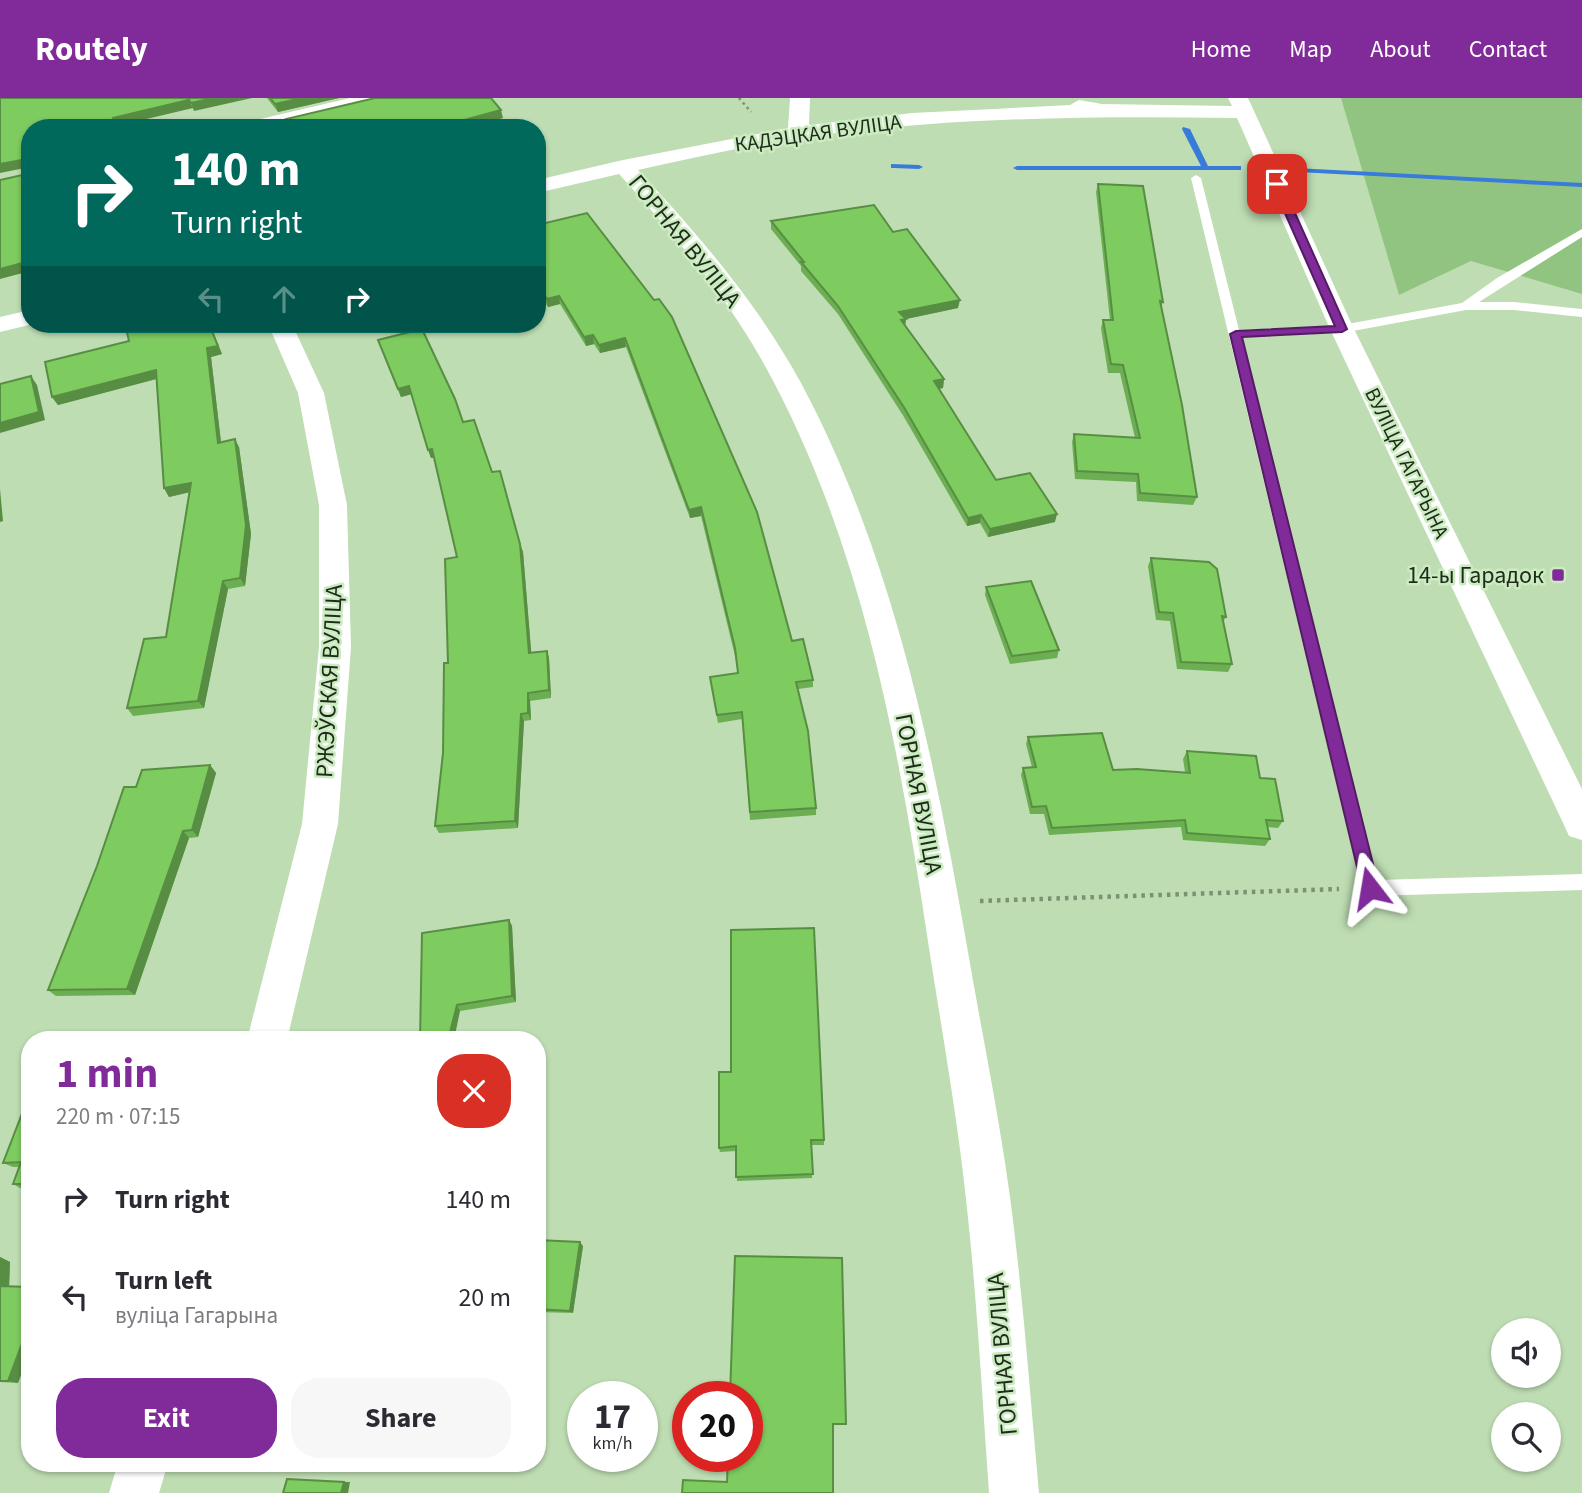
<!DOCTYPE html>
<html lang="en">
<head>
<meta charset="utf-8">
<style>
	body { margin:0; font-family:"Source Sans 3",sans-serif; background:#f7f7f7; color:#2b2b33; height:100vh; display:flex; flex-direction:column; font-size:26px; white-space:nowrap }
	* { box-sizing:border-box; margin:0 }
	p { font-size:23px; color:#7c7c81 }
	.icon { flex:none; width:38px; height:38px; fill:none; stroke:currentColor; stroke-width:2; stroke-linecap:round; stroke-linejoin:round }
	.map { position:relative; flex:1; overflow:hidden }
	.details { position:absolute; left:21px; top:933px; width:525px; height:441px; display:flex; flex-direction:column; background:#fff; border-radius:28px; box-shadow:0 2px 5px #0004 }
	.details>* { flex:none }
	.banner { position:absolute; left:21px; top:21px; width:525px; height:214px; border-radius:28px; box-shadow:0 2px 5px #0004; background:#00695c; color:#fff; overflow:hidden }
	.tools { position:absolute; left:1491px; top:1220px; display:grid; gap:14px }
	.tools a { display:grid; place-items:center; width:70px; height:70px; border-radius:50%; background:#fff; box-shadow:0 2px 5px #0004; font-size:35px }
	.speed { position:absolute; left:567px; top:1283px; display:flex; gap:14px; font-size:35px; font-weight:700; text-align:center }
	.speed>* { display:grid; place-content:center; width:91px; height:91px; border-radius:50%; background:#fff; box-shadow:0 2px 5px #0004; line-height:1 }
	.speed small { font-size:18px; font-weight:400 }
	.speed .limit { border:10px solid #d22; background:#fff; color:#111 }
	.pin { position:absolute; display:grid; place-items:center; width:60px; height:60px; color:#fff; margin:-30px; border-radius:14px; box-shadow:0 4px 10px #0006 }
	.me { position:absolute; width:77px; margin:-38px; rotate:346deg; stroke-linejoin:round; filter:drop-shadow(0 0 5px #0008) }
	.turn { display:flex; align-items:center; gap:24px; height:147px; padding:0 35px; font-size:32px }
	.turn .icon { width:91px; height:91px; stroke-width:2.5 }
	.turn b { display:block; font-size:49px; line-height:60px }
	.lanes { display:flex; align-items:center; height:66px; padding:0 35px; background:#0003; justify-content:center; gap:35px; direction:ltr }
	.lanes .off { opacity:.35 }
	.round { display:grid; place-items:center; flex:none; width:74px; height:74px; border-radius:28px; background:#f7f7f7 }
	.head { display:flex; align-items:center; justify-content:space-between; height:119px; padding:0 35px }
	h1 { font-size:42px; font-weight:700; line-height:52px; color:#802b99 }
	.button { display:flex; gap:14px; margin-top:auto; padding:14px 35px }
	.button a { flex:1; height:80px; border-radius:28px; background:#802b99; color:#fff; font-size:28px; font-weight:700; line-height:80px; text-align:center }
	.button a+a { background:#f7f7f7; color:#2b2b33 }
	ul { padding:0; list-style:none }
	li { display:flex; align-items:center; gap:21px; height:98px; padding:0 35px }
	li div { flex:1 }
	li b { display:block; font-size:26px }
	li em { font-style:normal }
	header { display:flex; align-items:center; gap:42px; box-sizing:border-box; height:98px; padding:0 35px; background:#802b99; color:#fff }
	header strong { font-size:33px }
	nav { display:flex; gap:38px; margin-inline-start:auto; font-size:24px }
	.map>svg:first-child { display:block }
</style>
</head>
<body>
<header>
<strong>Routely</strong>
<nav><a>Home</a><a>Map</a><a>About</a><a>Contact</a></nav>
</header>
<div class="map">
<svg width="1582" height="1395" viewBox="0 0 1582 1395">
	<rect width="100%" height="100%" fill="#beddb3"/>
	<path fill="#92c481" d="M1341,0H1582V196L1471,163L1399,197Z"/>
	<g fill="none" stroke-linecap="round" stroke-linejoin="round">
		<path fill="#387bdb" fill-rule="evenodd" d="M1183,29L1190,31L1208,68H1241V72H1017L1013,70L1017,68H1201L1182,31Z
			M891,66L919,67L923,69L919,71L894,70H891Z
			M1295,70L1582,85V89L1298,74L1294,72Z"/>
		<path stroke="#7a9172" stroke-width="2.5" stroke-dasharray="2.5 3.5" stroke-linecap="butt" d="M739,0L751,14"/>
		<path stroke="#7a9172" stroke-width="4.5" stroke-dasharray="3.5 5" stroke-linecap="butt" d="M980,803L1339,791"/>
		<path fill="#fff" fill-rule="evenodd" d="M1196,77L1201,80L1239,232L1342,227L1462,205L1497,180L1582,131V139L1479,204H1514L1582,211V219L1514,212H1466L1342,235L1241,239L1377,782L1582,776V792L1370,798L1363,796L1191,80Z"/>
		<path fill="#fff" fill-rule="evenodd" d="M350,0H386L383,4L273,30H236L239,26Z
			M790,0H810L809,27L912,15L1070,7L1079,2L1102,6L1232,8L1228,0H1248L1354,231L1582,691V742L1569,738L1564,727L1330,231L1237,20C1103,18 970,19 837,35C770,43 704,57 638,72C699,137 758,206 801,285C895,461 934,660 968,854C982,936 999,1017 1010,1099C1023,1197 1030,1296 1039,1395H989C982,1297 977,1199 966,1101C957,1017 942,934 929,850C899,649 862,439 760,259C722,192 670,133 619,76L537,95V82L623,62L788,30Z
			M30,212V226H33L0,234V219Z
			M268,226H292L324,295L347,407L351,549L338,726L287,942H247L302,726L319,549V407L298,295Z
			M118,1365H168L159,1395H109Z"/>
	</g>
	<path fill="#6caf53" d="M267,0H339L278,14Z
		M1098,86L1163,204L1161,210L1197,399L1193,407L1137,403L1136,384L1075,381L1072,344L1074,336L1135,340L1120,275H1108L1101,230L1103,222H1110L1096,94Z
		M587,115L792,543L813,582V589L798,591L816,710V717L750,722L742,621L718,625L711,587L710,579L738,575L735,558L701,418L690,420L626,249L600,255L594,246L586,248L560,206L548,209L537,191V127Z
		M771,123L893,134L958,210L906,221L905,227L944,281L943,290L939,291L996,382L1055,424L988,439L980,425L967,428L904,319L838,216L801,173V168L771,131Z
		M144,226H210L222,256L211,259L221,344L239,349L251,436L245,488L228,491L204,610L133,618L127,610L166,539L189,394L169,399L164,390L156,281L58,307L52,299L129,243Z
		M378,242L463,324L492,374L523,454L531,554L547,553L549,560L551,600L530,603L531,622L524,623L518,730L439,735L435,728L443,655L448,565L457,459L434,360H431L412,296L401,299Z
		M1151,460L1226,519L1223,524L1232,566L1228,574L1177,571L1170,523L1156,522L1148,468Z
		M986,489L1059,552L1057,560L1010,566L985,497Z
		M1028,639L1113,672L1185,674L1183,661L1187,653L1260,680L1283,723L1278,730L1268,729L1270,741L1265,748L1183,742L1181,729L1049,737L1044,716H1030L1021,677L1023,670L1032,669L1026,646Z
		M210,667L216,675L198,739L189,740L135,897L56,898L48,892L136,689Z
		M509,822L512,828L516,904L460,913L420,942Z
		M719,974L824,1042V1047H811L812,1080L737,1083L736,1053L720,1054L719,1050Z
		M30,1000V1090L22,1091L13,1086L19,1069H13L3,1065Z
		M537,1142L583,1148L573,1215L537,1214Z
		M0,1159L10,1164L9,1188L18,1285L0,1284Z"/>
	<path fill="#588e43" d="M214,0H252L194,13L191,5Z
		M302,0H339L278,14L275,6Z
		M189,2L193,10L117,28L113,20Z
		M501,12L503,20L467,30H435Z
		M27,61L30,69L0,75V66Z
		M30,163V173L0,181V171Z
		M559,198L560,206L548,209L547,201Z
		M960,202L958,210L906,221L905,229L899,214Z
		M209,226L222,256L211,259L222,353L218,345L207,250Z
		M593,237L594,246L586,248L584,239Z
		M625,240L626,249L600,255L599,247Z
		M156,272L160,280L58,307L52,299Z
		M31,278L37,287L45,322L0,335V325Z
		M944,281L943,290L933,292L934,283Z
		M409,288L412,296L401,299L398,291Z
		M235,341L239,349L251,436L245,488L240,480Z
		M432,351L435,360H431L428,352Z
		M191,385L195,393L169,399L164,390Z
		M0,391L3,423L0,424Z
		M701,409V418L690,420L689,412Z
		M1057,416L1055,424L988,439L990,431Z
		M981,417L980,425L967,428L968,420Z
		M520,446L523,454L532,563L529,555Z
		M223,483L228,491L204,610L198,603Z
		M547,553L549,560L551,600L549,592Z
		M528,595L530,603L531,622L528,615Z
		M521,616L524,623L518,730L515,723Z
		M210,667L216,675L198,739L192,732Z
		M183,733L189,740L135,897L127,891Z
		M509,822L512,828L516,904L512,898Z
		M457,907L460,913L454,942H448Z
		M580,1144L583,1148L573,1215L570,1213Z
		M0,1159L10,1164L9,1191L0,1188Z
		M30,1224V1254L18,1285L8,1283Z
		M344,1384H350L348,1395H341Z"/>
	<path fill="#7ecb60" stroke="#588e43" stroke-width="2" d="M0,0H214L191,5L189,2L113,20L117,30H30V163L0,171V82L27,76V61L0,66Z
		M270,0H302L275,6Z
		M375,0H491L501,12L435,30H293L286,21Z
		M1098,86L1143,88L1163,204L1160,203L1182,307L1197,399L1140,395L1138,376L1077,373L1074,336L1140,340L1123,267L1111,266L1103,222H1113Z
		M874,107L893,134L907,131L960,202L899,214L906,221L901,222L944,281L934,283L996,382L1030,375L1057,416L990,431L981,417L968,420L905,311L838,208L801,164H804L771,123Z
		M587,115L654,202L659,201L672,219L757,414L792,543L803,541L813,582L796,584L808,633L816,710L750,714L742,614L717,617L710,579L738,575L735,550L701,409L689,412L625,240L599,247L593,237L584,239L559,198L547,201L537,186V127Z
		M144,226H209L218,248L207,250L218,345L235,341L246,427L240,480L223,483L198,603L127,610L144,541L166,539L191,385L164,390L156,272L52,299L45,264L129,243L126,230Z
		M422,231L455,301L463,324L474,322L492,374L500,373L520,446L529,555L547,553L549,592L528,595V615L521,616L515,723L435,728L443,655L444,565H448L445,461L457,459L432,351L428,352L409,288L398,291L378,242Z
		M31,278L39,314L0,325V286Z
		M1151,460L1209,464L1217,471L1226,519L1222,518L1232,566L1181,564L1173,515L1159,514Z
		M1031,483L1059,552L1012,558L986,489Z
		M1102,635L1113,672L1137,671L1190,675L1187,653L1256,658L1260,680L1275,681L1283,723L1266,722L1270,741L1187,735L1185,722L1052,730L1046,708L1032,709L1023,670L1036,669L1028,639Z
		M210,667L192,732L183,733L127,891L48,892L97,768L124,689H136L142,672Z
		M509,822L512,898L457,907L448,942H420L422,835Z
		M814,830L824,1042H811L813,1076L736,1079V1048L719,1050V974H731V832Z
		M28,1000H30V1086H13L21,1064L3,1065Z
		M537,1142L580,1144L570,1213L537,1211Z
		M735,1158L842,1160L846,1326H833V1395H682L683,1382L727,1384L728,1358H747V1298H730Z
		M0,1188L30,1189V1224L8,1283H0Z
		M287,1381L344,1384L341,1395H283Z"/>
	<path fill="#802b99" stroke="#531c63" stroke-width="2" d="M1273,84L1282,86L1347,231L1342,234L1242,239L1379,790L1376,795L1370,798L1364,795L1362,790L1230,236L1236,233L1335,228L1272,86Z"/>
	<rect fill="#802b99" stroke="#cbebc0" stroke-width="2.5" x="1551" y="470" width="14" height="14" rx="3.5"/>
	<g text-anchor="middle" stroke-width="5" stroke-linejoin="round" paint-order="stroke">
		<g font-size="21" fill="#1e2a1a" stroke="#cbebc0">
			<text transform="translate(818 35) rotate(-8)" y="7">КАДЭЦКАЯ ВУЛІЦА</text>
			<text transform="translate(1407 365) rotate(64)" y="7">ВУЛІЦА ГАГАРЫНА</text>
		</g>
		<g font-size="24" fill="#1e2a1a" stroke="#cbebc0">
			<text transform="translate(685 143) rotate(51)" y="8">ГОРНАЯ ВУЛІЦА</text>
			<text transform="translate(329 583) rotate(-87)" y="8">РЖЭЎСКАЯ ВУЛІЦА</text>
			<text transform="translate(919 696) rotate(79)" y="8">ГОРНАЯ ВУЛІЦА</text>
			<text transform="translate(1002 1256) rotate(-95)" y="8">ГОРНАЯ ВУЛІЦА</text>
		</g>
		<g font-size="24" fill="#1e2a1a" stroke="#cbebc0" text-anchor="end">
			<text x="1544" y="485">14-ы Гарадок</text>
		</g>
	</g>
</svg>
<div class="tools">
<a><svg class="icon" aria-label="sound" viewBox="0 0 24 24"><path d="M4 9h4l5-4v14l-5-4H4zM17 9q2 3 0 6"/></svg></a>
<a><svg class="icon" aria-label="search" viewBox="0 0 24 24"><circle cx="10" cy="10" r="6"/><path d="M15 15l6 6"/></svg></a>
</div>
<div class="speed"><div>17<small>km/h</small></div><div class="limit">20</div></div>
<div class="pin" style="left:1277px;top:86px;background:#d93025"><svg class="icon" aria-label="arrive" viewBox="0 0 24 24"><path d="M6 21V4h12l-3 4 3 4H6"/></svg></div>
<svg class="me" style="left:1370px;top:790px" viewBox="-20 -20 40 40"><path d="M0-17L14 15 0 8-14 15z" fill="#802b99" stroke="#fff" stroke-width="4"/></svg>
<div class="banner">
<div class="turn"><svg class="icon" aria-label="right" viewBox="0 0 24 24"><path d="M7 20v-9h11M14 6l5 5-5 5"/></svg><div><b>140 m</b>Turn right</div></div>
<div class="lanes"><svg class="icon off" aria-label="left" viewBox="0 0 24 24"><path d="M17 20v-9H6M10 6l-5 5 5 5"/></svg><svg class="icon off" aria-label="ahead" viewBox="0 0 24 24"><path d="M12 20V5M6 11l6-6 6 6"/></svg><svg class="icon" aria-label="right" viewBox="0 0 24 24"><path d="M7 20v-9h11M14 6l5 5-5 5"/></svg></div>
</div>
<section class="details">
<div class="head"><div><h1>1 min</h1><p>220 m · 07:15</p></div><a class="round" style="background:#d93025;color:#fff"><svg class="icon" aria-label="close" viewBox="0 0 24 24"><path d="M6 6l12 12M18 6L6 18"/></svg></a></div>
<ul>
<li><svg class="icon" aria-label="right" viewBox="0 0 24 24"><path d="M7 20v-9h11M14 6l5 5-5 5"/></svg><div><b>Turn right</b></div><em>140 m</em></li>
<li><svg class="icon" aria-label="left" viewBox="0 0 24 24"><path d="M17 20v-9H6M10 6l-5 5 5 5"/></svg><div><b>Turn left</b><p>вуліца Гагарына</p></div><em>20 m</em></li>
</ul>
<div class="button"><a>Exit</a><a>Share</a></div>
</section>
</div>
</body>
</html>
